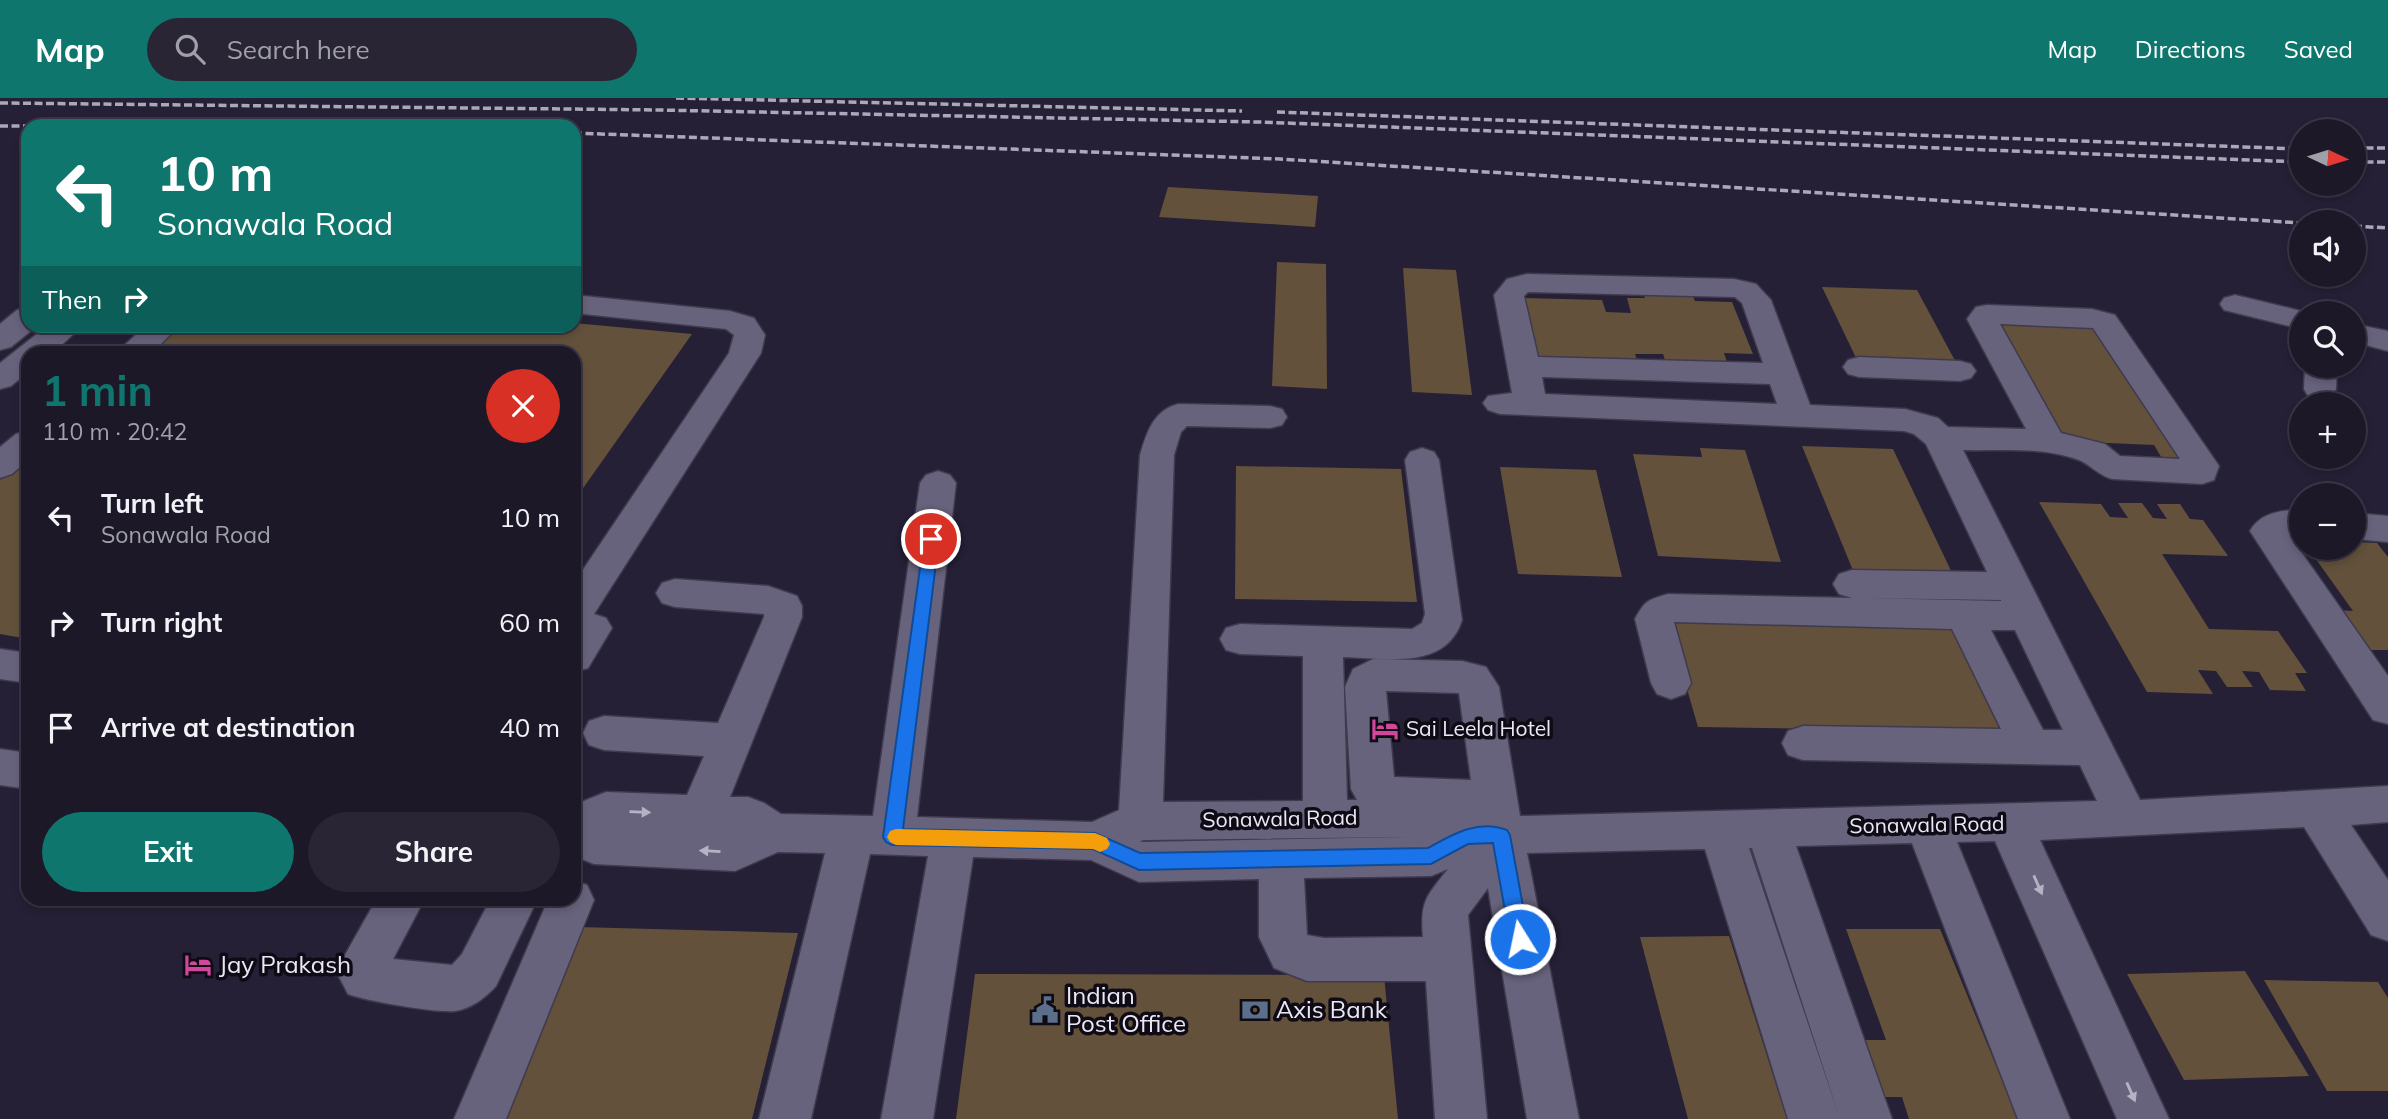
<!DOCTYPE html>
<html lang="en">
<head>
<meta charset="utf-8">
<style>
	body { margin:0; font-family:Mulish,sans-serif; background:#292534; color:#f1f3f6; height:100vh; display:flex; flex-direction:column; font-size:26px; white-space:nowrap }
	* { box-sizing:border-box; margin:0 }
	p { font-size:23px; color:#a0a0a8 }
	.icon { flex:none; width:38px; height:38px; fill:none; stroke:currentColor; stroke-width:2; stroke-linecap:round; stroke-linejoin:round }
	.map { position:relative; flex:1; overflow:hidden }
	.details { position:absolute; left:21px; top:248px; width:560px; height:560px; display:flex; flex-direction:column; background:#1c1828; border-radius:21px; box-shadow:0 4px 10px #0003,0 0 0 2px #3a3745 }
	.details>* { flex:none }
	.hud { position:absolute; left:21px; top:21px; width:560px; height:214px; border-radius:21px; box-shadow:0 4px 10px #0003,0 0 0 2px #3a3745; background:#0f766e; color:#fff; overflow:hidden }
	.needle { width:46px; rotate:94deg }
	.tools { position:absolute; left:2289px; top:21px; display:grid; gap:14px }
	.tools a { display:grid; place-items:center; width:77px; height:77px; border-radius:50%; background:#1c1828; box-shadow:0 4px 10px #0003,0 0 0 2px #3a3745; font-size:35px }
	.pin { position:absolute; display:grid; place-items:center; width:60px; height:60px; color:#fff; margin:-30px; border:4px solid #fff; border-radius:50%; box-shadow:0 2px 7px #0007 }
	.me { position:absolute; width:77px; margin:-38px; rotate:350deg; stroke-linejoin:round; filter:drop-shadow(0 0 5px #0008) }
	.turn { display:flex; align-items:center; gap:24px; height:147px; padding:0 21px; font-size:32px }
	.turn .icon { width:91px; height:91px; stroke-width:2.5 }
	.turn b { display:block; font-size:49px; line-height:60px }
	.then { display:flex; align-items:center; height:66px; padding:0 21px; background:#0003; gap:14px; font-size:26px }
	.round { display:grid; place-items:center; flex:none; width:74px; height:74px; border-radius:37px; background:#292534 }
	.overview { display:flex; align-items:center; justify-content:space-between; height:119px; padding:0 21px }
	h1 { font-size:42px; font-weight:700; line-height:52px; color:#0f766e }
	.button { display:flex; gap:14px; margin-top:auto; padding:14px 21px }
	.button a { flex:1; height:80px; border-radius:42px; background:#0f766e; color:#fff; font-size:28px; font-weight:700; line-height:80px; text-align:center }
	.button a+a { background:#292534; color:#f1f3f6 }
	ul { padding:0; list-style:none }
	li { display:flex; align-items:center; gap:21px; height:105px; padding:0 21px }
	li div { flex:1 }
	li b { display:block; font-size:26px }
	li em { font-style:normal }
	header { display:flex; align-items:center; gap:42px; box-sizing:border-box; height:98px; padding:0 35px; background:#0f766e; color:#fff }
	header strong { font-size:33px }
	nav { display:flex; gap:38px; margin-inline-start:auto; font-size:24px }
	.search { width:490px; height:63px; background:#292534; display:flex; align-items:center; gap:18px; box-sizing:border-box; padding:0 24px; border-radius:38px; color:#a0a0a8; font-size:26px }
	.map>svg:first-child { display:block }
</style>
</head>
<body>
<header>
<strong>Map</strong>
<div class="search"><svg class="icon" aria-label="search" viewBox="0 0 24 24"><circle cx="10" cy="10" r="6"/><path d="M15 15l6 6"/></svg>Search here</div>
<nav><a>Map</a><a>Directions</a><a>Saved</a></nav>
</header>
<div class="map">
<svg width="2388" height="1021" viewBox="0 0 2388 1021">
	<rect width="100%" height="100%" fill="#252036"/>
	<path fill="#63513b" d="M1168,89L1318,98L1315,129L1159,119Z
		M1277,164L1326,166L1327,291L1272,288Z
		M1403,170L1456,172L1472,297L1412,294Z
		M1822,189L1917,192L1959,270L1859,266Z
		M1642,192L1691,193L1695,203L1732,204L1753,256L1724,255L1727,264L1665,262L1663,256H1635L1637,262L1534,259L1522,200L1602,202L1606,214L1631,215L1627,200H1645Z
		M1991,219L2095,224L2188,368L2166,367L2154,347L2059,343Z
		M574,225L692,236L574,403V256H143L174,228H574Z
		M1802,348L1893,351L1954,479L1854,475Z
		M1700,350L1745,352L1781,464L1658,458L1633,356L1702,359Z
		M28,357V541L0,536V382Z
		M1236,368L1401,371L1417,504L1235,501Z
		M1500,369L1596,372L1622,479L1518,476Z
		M2039,404L2101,406L2110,419L2128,420L2118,405H2142L2153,420L2167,421L2157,406H2180L2190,421L2203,422L2228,458L2162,456L2209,531L2278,533L2307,575H2295L2306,593L2270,592L2259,574L2242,573L2253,589H2227L2216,573L2198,572L2213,596L2147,594Z
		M2354,444L2377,445L2388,459V552H2362L2335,512L2353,513L2308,450H2354Z
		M1667,522L1959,526L2013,634L1698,629Z
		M578,829L798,835L752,1021H507Z
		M1846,831H1940L2018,1021H1909L1902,999H1874L1855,942H1886Z
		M1729,838L1787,1021H1688L1640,839Z
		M2245,873L2309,978L2184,982L2127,876Z
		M975,876L1384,877L1398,1021H956Z
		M2264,882L2378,884L2388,900V993H2327Z"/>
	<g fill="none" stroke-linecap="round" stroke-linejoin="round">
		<defs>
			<path id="minor" d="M1527,176L1734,181L1756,186L1771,202L1810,307L1905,311L1938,320L1948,329L2026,331L1967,221L1976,209L1987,207L2092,211L2115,217L2219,368L2214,382L2202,386L2112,381C2098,377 2091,367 2079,362C2043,348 2000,353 1963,352L2140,702L2388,688V724L2351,727L2388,782V843L2371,837L2304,729L2040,742L2169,1021H2117L1995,743L1957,744L2070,1021H2018L1912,745L1796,748L1892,1021H1840L1752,750H1749L1840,1021H1788L1705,751L1527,755L1579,1021H1527L1488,790L1468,817L1487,1021H1435L1426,883H1307L1274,870L1259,839V781L1139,784L1091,762L973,759L933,1021H881L928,758L870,756L811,1021H759L825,755L778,754L735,773L594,766L574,758V707L606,694L687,697L704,658L604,652L589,647L583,635L589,623L604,618L718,625L764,519V516L675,509L662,505L656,495L662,485L675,481L768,488L797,498L802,508V519L730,699H748L764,705L781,716L873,718L920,385L926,377L938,373L950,377L956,385L917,719L1092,724L1119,712L1140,357C1147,334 1153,313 1178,306L1270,308L1282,311L1287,319L1282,327L1270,330L1187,328L1181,334L1174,357L1163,704L1303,703V558L1240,556L1226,552L1220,541L1226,530L1240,526L1412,531L1422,525L1425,516L1405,362L1410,354L1422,350L1434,354L1439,362L1462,522C1446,573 1385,560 1343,559L1347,702H1357L1351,691L1345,589L1353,571L1373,561L1462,563L1486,569L1499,589L1520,718L2097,703L2080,667L1803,662L1788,657L1782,645L1788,633L1803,628L2001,631L1952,531L1674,524L1691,585L1685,596L1671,601L1657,596L1651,585L1635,521C1645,502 1648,502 1668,496L1852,500L1839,496L1833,486L1839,476L1852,472L1987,474L1926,346L1914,336L1904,333L1500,316L1488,312L1483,305L1488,298L1512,295L1494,197L1507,181ZM1528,194L1735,199L1742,205L1763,265L1538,259L1524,198ZM2000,226L2093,230L2180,361L2120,358L2105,346L2061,335ZM1542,279L1770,286L1777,306L1545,296ZM1864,500L2001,502V503ZM1991,532H2015L2063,632H2043ZM1386,593L1459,595L1471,682L1394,679ZM1408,739L1142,744L1140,743L1144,742ZM1448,771C1426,799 1420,803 1423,839L1324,840L1307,837L1304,780L1431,778Z
				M574,197L730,213L754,220L765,237L761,255L594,516L606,520L612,530L588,570L574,574V485L729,255L734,237L726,231L574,215Z
				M2235,197L2301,213L2311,215H2301V231L2224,212L2220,206L2224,200Z
				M28,210V228H37L11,249L0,252V226L17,212Z
				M2354,226L2388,233V253L2354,244Z
				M47,228H82L52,256H28V274L11,288L0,291V265Z
				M145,228H179L151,256H115Z
				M1859,259L1960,263L1971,266L1976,273L1971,280L1960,283L1859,279L1848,276L1843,269L1848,262Z
				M2305,268H2337L2336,291L2332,298L2320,301L2308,298L2304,291Z
				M28,333V362L12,376L0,380V349L16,336Z
				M2301,411V437L2290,438L2388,578V626L2373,622L2250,433C2261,414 2281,413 2301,411Z
				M2354,415L2388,418V444L2354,441Z
				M0,551L28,555V585L0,581Z
				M0,651L28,655V691L0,687Z
				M574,783L587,787L594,802L506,1021H454L548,802H574Z
				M376,802H424L393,861L452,867L462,856L490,802H537L496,888C486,899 471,911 455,913C436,915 366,903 348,896L336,873Z"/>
		</defs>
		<use href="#minor" stroke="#3f3a4d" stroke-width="3"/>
		<use href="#minor" fill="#68637d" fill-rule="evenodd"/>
		<path stroke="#aba8b9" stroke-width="3.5" stroke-dasharray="8 3.5" stroke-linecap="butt" d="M676,0L1242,13
			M0,5L658,12L1259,24L2301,64
			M1277,14L2301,51
			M0,28H28
			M574,35L1280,61L2301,125
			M2354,50H2388
			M2354,64H2388
			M2354,128L2388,130"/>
	</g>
	<defs><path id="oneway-solid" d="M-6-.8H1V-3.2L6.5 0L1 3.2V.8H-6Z" transform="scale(1.75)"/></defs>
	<g fill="#b6b2c6">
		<use href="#oneway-solid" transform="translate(640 714) rotate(2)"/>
		<use href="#oneway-solid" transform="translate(710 753) rotate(-177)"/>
		<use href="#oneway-solid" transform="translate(2038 787) rotate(66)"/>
		<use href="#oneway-solid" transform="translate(2131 994) rotate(66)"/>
	</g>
	<path fill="#1a73e8" stroke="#114b97" stroke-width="2" d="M931,435L939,441L903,731L1095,735L1140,755L1428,750C1453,736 1478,721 1507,732L1510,737L1529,841L1526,847L1520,849L1513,847L1510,841L1493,745L1468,746L1431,766L1139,772L1093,751L892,747L886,744L883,739L924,441Z"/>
	<path fill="#f59e0b" d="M896,731L1095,735L1107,740L1110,746L1107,751L1100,754L1093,751L896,747L890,744L887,739L890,733Z"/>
	<defs>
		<symbol id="hotel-bare" viewBox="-9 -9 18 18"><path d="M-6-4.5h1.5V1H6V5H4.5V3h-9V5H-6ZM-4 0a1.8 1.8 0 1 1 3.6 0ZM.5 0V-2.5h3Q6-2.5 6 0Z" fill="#d1479c" stroke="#0e0b15" stroke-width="2.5" paint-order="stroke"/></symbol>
		<symbol id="civic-bare" viewBox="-9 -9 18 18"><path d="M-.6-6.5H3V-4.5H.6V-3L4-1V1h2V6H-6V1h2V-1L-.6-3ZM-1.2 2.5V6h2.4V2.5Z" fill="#5c6f8a" stroke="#0e0b15" stroke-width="2.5" paint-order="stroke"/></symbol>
		<symbol id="bank-bare" viewBox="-9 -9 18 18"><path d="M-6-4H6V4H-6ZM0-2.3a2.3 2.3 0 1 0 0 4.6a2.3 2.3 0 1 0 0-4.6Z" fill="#5c6f8a" stroke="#0e0b15" stroke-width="2.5" paint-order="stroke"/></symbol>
	</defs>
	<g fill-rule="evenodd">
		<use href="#hotel-bare" x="1366" y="612" width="38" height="38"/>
		<use href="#hotel-bare" x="179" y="848" width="38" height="38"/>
		<use href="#civic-bare" x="1026" y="893" width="38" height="38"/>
		<use href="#bank-bare" x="1236" y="893" width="38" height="38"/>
	</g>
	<g text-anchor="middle" stroke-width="7" stroke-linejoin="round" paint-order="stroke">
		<g font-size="21" fill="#eae7f6" stroke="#0e0b15" text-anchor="start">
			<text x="1406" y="638">Sai Leela Hotel</text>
		</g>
		<g font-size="21" fill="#eae7f6" stroke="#0e0b15">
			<text transform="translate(1280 721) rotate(-1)" y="7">Sonawala Road</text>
			<text transform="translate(1927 727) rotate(-1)" y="7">Sonawala Road</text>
		</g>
		<g font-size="24" fill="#eae7f6" stroke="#0e0b15" text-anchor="start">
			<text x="219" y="875">Jay Prakash</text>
			<text x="1066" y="906">Indian<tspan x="1066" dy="28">Post Office</tspan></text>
			<text x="1276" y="920">Axis Bank</text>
		</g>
	</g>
</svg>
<div class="tools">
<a><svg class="needle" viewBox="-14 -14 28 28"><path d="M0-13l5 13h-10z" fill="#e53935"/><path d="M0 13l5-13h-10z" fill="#a0a0a8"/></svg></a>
<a><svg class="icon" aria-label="sound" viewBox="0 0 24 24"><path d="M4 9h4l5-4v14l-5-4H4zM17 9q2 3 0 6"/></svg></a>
<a><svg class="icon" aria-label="search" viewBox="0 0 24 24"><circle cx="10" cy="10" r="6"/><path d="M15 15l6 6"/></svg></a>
<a>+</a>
<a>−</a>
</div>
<div class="pin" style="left:931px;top:441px;background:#d93025"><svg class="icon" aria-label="arrive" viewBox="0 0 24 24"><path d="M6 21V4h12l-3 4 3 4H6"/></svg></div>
<svg class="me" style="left:1520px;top:841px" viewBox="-20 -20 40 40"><circle r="17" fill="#1a73e8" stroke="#fff" stroke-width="3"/><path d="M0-11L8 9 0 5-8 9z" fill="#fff"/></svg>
<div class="hud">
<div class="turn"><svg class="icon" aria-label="left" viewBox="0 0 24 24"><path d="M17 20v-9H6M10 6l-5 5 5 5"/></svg><div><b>10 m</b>Sonawala Road</div></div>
<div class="then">Then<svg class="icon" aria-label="right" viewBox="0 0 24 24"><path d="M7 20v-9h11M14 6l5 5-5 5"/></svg></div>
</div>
<section class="details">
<div class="overview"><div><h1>1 min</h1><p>110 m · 20:42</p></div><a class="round" style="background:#d93025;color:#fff"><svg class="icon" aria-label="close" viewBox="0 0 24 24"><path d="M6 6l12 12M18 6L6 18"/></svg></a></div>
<ul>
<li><svg class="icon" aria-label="left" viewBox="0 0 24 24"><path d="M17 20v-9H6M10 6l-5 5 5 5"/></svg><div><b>Turn left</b><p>Sonawala Road</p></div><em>10 m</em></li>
<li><svg class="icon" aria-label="right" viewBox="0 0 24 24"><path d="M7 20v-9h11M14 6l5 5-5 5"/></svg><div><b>Turn right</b></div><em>60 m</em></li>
<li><svg class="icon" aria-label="arrive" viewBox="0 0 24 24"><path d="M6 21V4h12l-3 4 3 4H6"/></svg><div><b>Arrive at destination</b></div><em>40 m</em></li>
</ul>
<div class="button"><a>Exit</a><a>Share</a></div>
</section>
</div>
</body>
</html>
